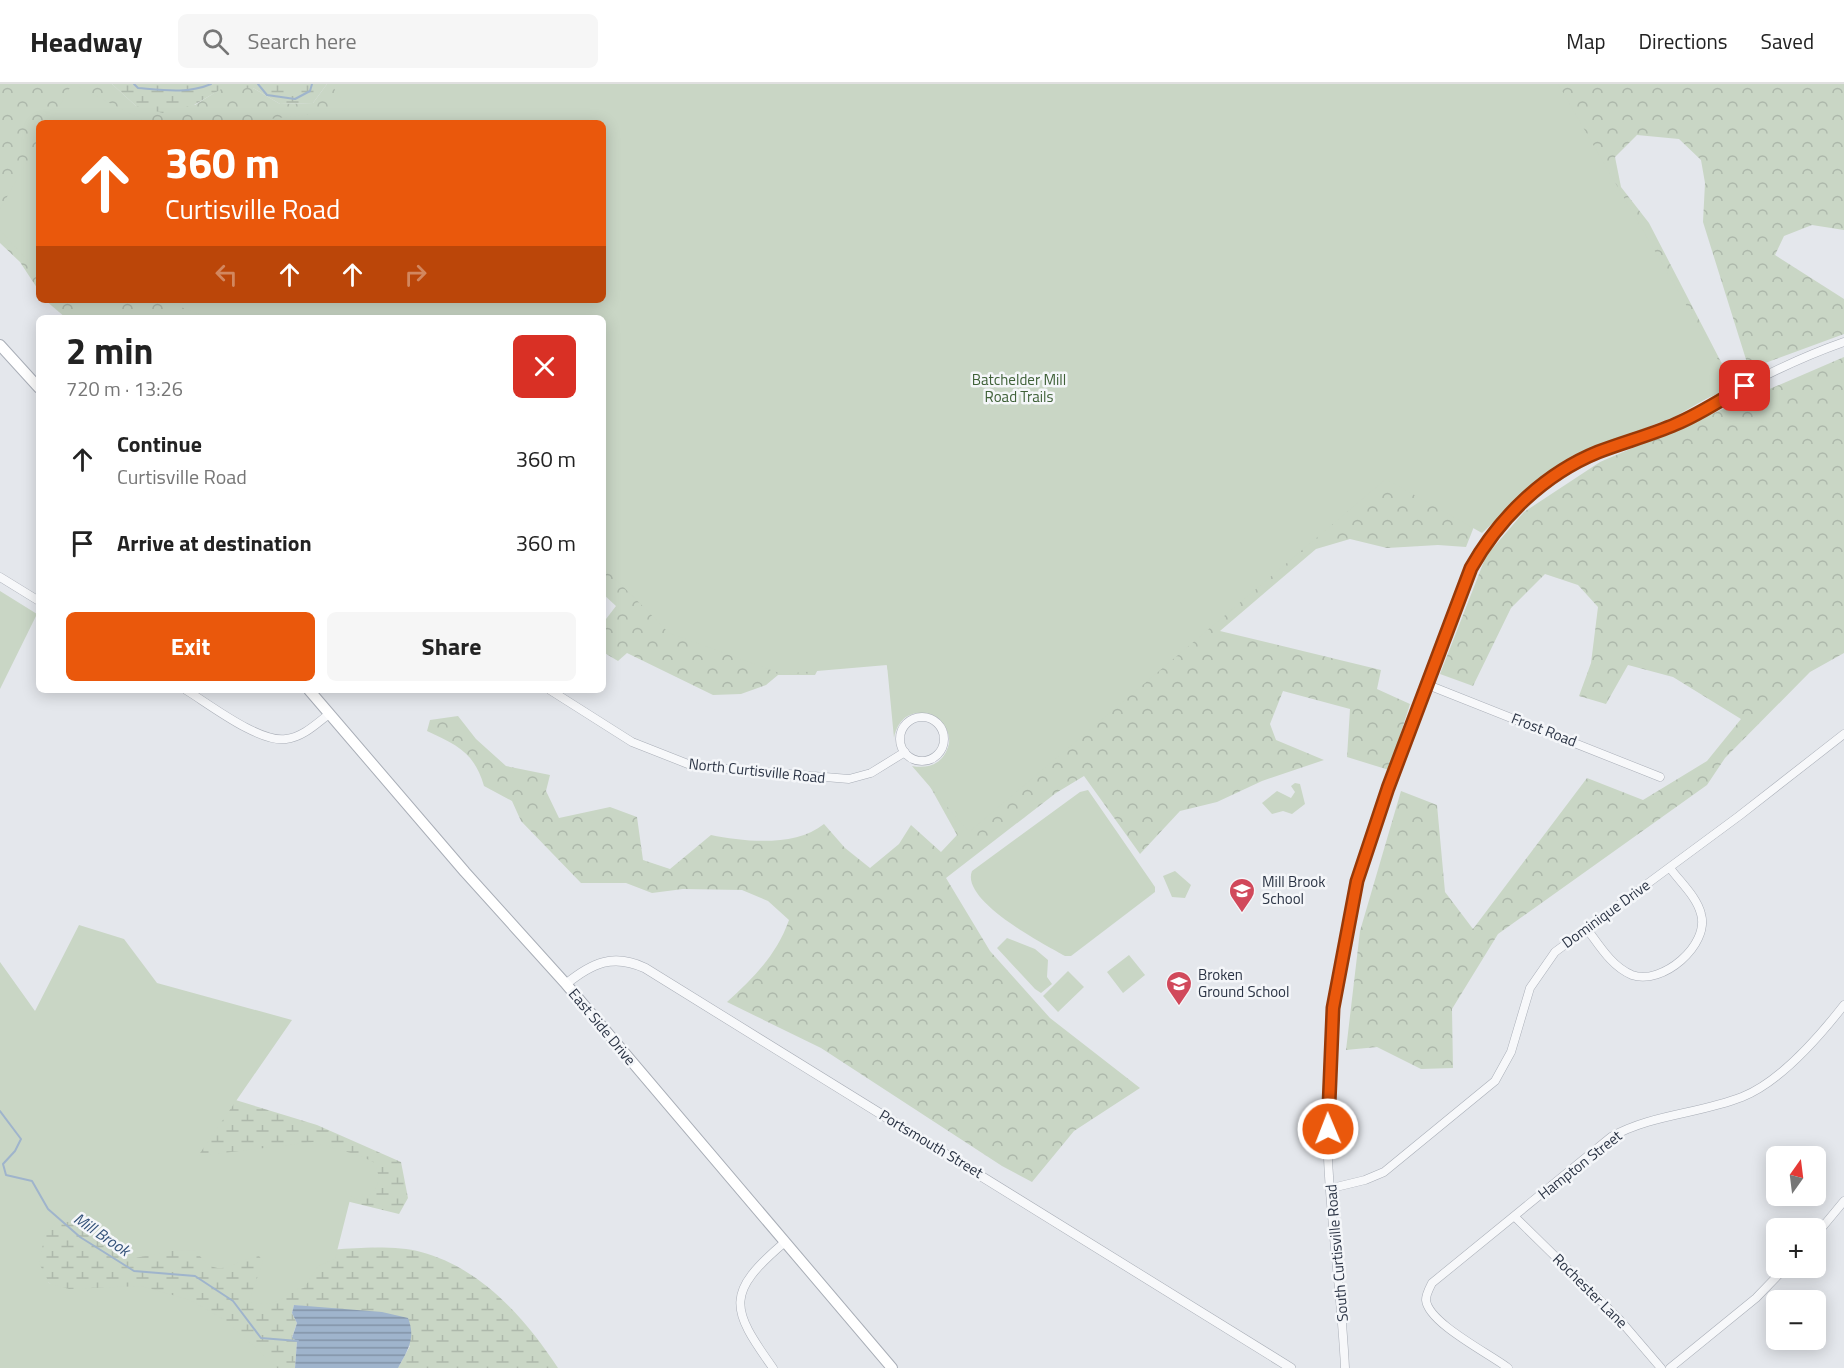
<!DOCTYPE html>
<html lang="en">
<head>
<meta charset="utf-8">
<style>
	body { margin:0; font-family:"Titillium Web",sans-serif; background:#f6f6f6; color:#222; height:100vh; display:flex; flex-direction:column; font-size:22px; white-space:nowrap }
	* { box-sizing:border-box; margin:0 }
	p { font-size:20px; color:#767676 }
	.icon { flex:none; width:33px; height:33px; fill:none; stroke:currentColor; stroke-width:2; stroke-linecap:round; stroke-linejoin:round }
	.map { position:relative; flex:1; overflow:hidden }
	.panel { position:absolute; left:36px; top:231px; width:570px; height:378px; display:flex; flex-direction:column; background:#fff; border-radius:9px; box-shadow:0 3px 15px #0003 }
	.panel>* { flex:none }
	.banner { position:absolute; left:36px; top:36px; width:570px; height:183px; border-radius:9px; box-shadow:0 3px 15px #0003; background:#ea580c; color:#fff; overflow:hidden }
	.needle { width:39px; rotate:14deg }
	.controls { position:absolute; left:1766px; top:1062px; display:grid; gap:12px }
	.controls a { display:grid; place-items:center; width:60px; height:60px; border-radius:9px; background:#fff; box-shadow:0 3px 15px #0003; font-size:30px }
	.pin { position:absolute; display:grid; place-items:center; width:51px; height:51px; color:#fff; margin:-26px; border-radius:12px; box-shadow:0 3px 9px #0006 }
	.me { position:absolute; width:66px; margin:-33px; rotate:359deg; stroke-linejoin:round; filter:drop-shadow(0 0 4px #0008) }
	.turn { display:flex; align-items:center; gap:21px; height:126px; padding:0 30px; font-size:27px }
	.turn .icon { width:78px; height:78px; stroke-width:2.5 }
	.turn b { display:block; font-size:42px; line-height:51px }
	.lanes { display:flex; align-items:center; height:57px; padding:0 30px; background:#0003; justify-content:center; gap:30px; direction:ltr }
	.lanes .off { opacity:.35 }
	.round { display:grid; place-items:center; flex:none; width:63px; height:63px; border-radius:9px; background:#f6f6f6 }
	.headline { display:flex; align-items:center; justify-content:space-between; height:102px; padding:0 30px }
	h1 { font-size:36px; font-weight:700; line-height:45px }
	.action { display:flex; gap:12px; margin-top:auto; padding:12px 30px }
	.action a { flex:1; height:69px; border-radius:9px; background:#ea580c; color:#fff; font-size:24px; font-weight:700; line-height:69px; text-align:center }
	.action a+a { background:#f6f6f6; color:#222 }
	ul { padding:0; list-style:none }
	li { display:flex; align-items:center; gap:18px; height:84px; padding:0 30px }
	li div { flex:1 }
	li b { display:block; font-size:22px }
	li em { font-style:normal }
	header { display:flex; align-items:center; gap:36px; box-sizing:border-box; height:84px; padding:0 30px; background:#fff; border-bottom:2px solid #e0e0e0 }
	header strong { font-size:28px }
	nav { display:flex; gap:33px; margin-inline-start:auto; font-size:21px }
	.search { width:420px; height:54px; background:#f6f6f6; display:flex; align-items:center; gap:15px; box-sizing:border-box; padding:0 21px; border-radius:9px; color:#767676; font-size:22px }
	.map>svg:first-child { display:block }
</style>
</head>
<body>
<header>
<strong>Headway</strong>
<div class="search"><svg class="icon" aria-label="search" viewBox="0 0 24 24"><circle cx="10" cy="10" r="6"/><path d="M15 15l6 6"/></svg>Search here</div>
<nav><a>Map</a><a>Directions</a><a>Saved</a></nav>
</header>
<div class="map">
<svg width="1844" height="1284" viewBox="0 0 1844 1284">
	<defs>
		<pattern id="forest-crowns" width="20" height="18" patternUnits="userSpaceOnUse" patternTransform="scale(1.5)"><rect width="20" height="18" fill="#c9d6c5"/><path d="M2 6a3 3 0 1 1 6 0M12 15a3 3 0 1 1 6 0" fill="none" stroke="#adb8ab"/></pattern>
		<pattern id="wetland-marsh" width="20" height="14" patternUnits="userSpaceOnUse" patternTransform="scale(1.5)"><rect width="20" height="14" fill="#c9d6c5"/><path d="M1 5h8M5 5V1M11 12h8M15 12V8" fill="none" stroke="#adb8ab"/></pattern>
		<pattern id="water-rules" width="6" height="5" patternUnits="userSpaceOnUse" patternTransform="scale(1.5)"><rect width="6" height="5" fill="#9fb4cc"/><path d="M0 2.5h6" fill="none" stroke="#8293a7"/></pattern>
	</defs>
	<rect width="100%" height="100%" fill="#e4e7ec"/>
	<path fill="url(#forest-crowns)" d="M0,0H112L136,22L195,21L222,4H253L280,20L313,19L327,0H1844V146L1812,141L1784,152L1775,171L1844,215V250L1749,285L1703,138L1705,99L1701,76L1679,55L1637,51L1615,73L1621,103L1649,139L1734,303L1549,380L1475,440L1466,463L1438,461L1387,464L1350,455L1316,465L1220,547L1381,586L1377,605L1410,620L1389,686L1347,673L1350,625L1283,607L1270,640L1276,656L1324,676L1262,697L1217,718L1180,727L1140,770L1084,692L1056,709L946,794L990,867L1050,934L1140,1004L1074,1047L1032,1098L1002,1082L821,964L727,918C754,894 777,870 789,836L768,817L742,806L683,805L652,809L626,799H581L521,737L512,717L484,702C474,668 457,661 427,647L430,636L458,632L476,655L506,682L550,691L546,707L559,734L610,723L637,733L643,776L670,785L711,751C745,758 796,763 824,740L845,764L870,784L899,760L911,741L941,768L957,751L922,688L939,686L955,646L939,625L898,629L885,574L822,578L815,591H778L766,601L741,610L713,611L627,569L618,577L603,568V539L616,522L603,510V234H66L45,216H603V39H39V207L20,178L0,159Z
		M1844,273V569L1810,588L1725,674L1707,701L1498,850L1452,925L1453,984L1421,985L1377,963L1346,966L1360,847L1401,707L1437,721L1445,808L1473,845L1587,694L1643,716L1707,677L1741,635L1673,593L1628,581L1606,620L1579,612L1591,579L1598,523L1578,501L1545,490L1511,524L1473,602L1440,590L1486,472L1524,428L1600,378Z"/>
	<path fill="url(#wetland-marsh)" d="M112,0H327L313,19L280,20L253,4H223L194,21L163,29L136,22Z
		M0,1005L216,1010L317,1041L401,1078L408,1114L399,1130L346,1117L294,1170C329,1166 387,1159 421,1168C481,1184 525,1234 558,1284H398L410,1262L334,1226L294,1221L292,1229L297,1239L292,1253L297,1257L295,1284H265L58,1206L38,1190Z"/>
	<path fill="#c9d6c5" d="M72,0H73L148,39H50Z
		M331,0H1558L1732,300L1676,332L1565,376L1541,394L1482,449L1386,395L969,748L912,682C923,684 934,683 942,674C971,640 904,603 894,654L887,581L782,590L669,549L603,482V234H210L162,216H603V39H233L349,26Z
		M39,57V189L0,146V125Z
		M74,216H111L106,234H94Z
		M0,507L37,530L0,605Z
		M1295,699L1300,700L1305,720L1292,730L1283,727L1272,730L1262,719L1277,707L1291,714L1295,708L1291,702Z
		M1088,706L1155,803V808L1071,872H1065C1043,860 960,816 972,787L1080,708Z
		M1175,787L1191,801L1185,814L1172,813L1163,792Z
		M79,841L124,855L157,899L292,936L198,1072L313,1058L361,1072L375,1079C382,1097 378,1108 360,1117L351,1112L335,1175L318,1182L304,1204L291,1206C278,1221 268,1222 249,1218L263,1177L259,1172C231,1176 220,1200 196,1167L175,1166L135,1174L124,1172L78,1137L56,1139L45,1150L39,1179L49,1199L69,1205L141,1202L190,1216L225,1236L277,1284H0V878L35,927Z
		M1007,854L1035,865L1048,876L1047,893L1052,900L1041,909L1035,905L997,864Z
		M1129,871L1145,891L1123,909L1107,888Z
		M1068,887L1084,903L1058,928L1043,912Z"/>
	<path fill="url(#water-rules)" d="M294,1221L382,1228L408,1234C416,1254 408,1266 398,1284H295L297,1257L292,1254L297,1239L292,1229Z"/>
	<g fill="none" stroke-linecap="round" stroke-linejoin="round">
		<path stroke="#9fb4cc" stroke-width="2" d="M134,0L138,4C162,6 188,10 211,0
			M258,0L267,11L295,15L310,7L312,0
			M0,1027L21,1055L15,1067L3,1080L6,1091L32,1097L48,1125L80,1153L134,1187L195,1192L233,1217L261,1254L298,1257"/>
		<defs>
			<path id="minor" d="M0,493L39,517
				M1428,601L1660,693
				M186,606C209,620 259,659 286,655C303,653 316,640 329,630
				M550,606L632,658L693,682L849,695L871,689L905,668
				M900 655a22 22 0 1 1 44 0a22 22 0 1 1-44 0Z
				M1587,845C1599,861 1612,883 1632,891C1662,902 1710,861 1701,830C1697,813 1680,798 1670,784
				M1332,1104L1365,1096L1384,1088L1495,997L1511,968L1530,904L1555,868L1739,732L1844,650
				M1515,1133L1619,1235L1661,1284
				M1815,1152L1844,1117
				M773,1284C730,1224 725,1209 785,1158
				M1345,1284C1341,1198 1326,1111 1327,1025C1327,938 1344,844 1368,760L1471,484C1499,434 1544,391 1597,369C1630,355 1664,346 1696,331C1712,323 1727,312 1743,303C1775,286 1810,270 1844,258
				M1508,1284C1490,1270 1428,1239 1426,1216C1426,1210 1429,1205 1432,1199L1611,1053C1652,1030 1699,1030 1742,1013C1780,998 1819,953 1844,921
				M1670,1284L1756,1214L1785,1184"/>
			<path id="tertiary" d="M566,900C592,879 613,869 645,884L1291,1284"/>
			<path id="secondary" d="M0,261L39,304
				M309,606L465,788L566,900L892,1284"/>
		</defs>
		<use href="#minor" stroke="#a9aeb7" stroke-width="9"/>
		<use href="#tertiary" stroke="#a9aeb7" stroke-width="10"/>
		<use href="#secondary" stroke="#a9aeb7" stroke-width="12"/>
		<use href="#minor" stroke="#f7f8fa" stroke-width="8"/>
		<use href="#tertiary" stroke="#f7f8fa" stroke-width="9"/>
		<use href="#secondary" stroke="#fff" stroke-width="10"/>
	</g>
	<g fill="none" stroke-linecap="round" stroke-linejoin="round">
		<defs>
			<path id="route" d="M1328,1045L1333,924L1357,797L1388,704L1471,484C1499,434 1544,390 1598,368C1624,358 1651,351 1676,340C1700,330 1722,315 1745,302"/>
		</defs>
		<use href="#route" stroke="#983908" stroke-width="15"/>
		<use href="#route" stroke="#ea580c" stroke-width="10"/>
	</g>
	<defs>
		<symbol id="school-pin" viewBox="-11 -11 22 30"><path d="M0 17L-7.5 6A9.5 9.5 0 1 1 7.5 6Z" fill="#d1495b" stroke="#f4f6f9"/><path d="M0-5L7-2L0 1L-7-2ZM-4 1L0 2.5L4 1V4Q0 6-4 4Z" fill="#fff"/></symbol>
	</defs>
	<g fill-rule="evenodd">
		<use href="#school-pin" x="1227" y="792" width="30" height="40"/>
		<use href="#school-pin" x="1164" y="885" width="30" height="40"/>
	</g>
	<g text-anchor="middle" stroke-width="5" stroke-linejoin="round" paint-order="stroke">
		<g font-size="15" fill="#3f6138" stroke="#f4f6f9">
			<text x="1019" y="301">Batchelder Mill<tspan x="1019" dy="17">Road Trails</tspan></text>
		</g>
		<g font-size="15" fill="#2b3445" stroke="#f4f6f9">
			<text transform="translate(1544 646) rotate(21)" y="5">Frost Road</text>
			<text transform="translate(757 687) rotate(6)" y="5">North Curtisville Road</text>
			<text transform="translate(1606 830) rotate(-36)" y="5">Dominique Drive</text>
			<text transform="translate(602 943) rotate(50)" y="5">East Side Drive</text>
			<text transform="translate(931 1060) rotate(31)" y="5">Portsmouth Street</text>
			<text transform="translate(1580 1081) rotate(-38)" y="5">Hampton Street</text>
			<text transform="translate(1337 1169) rotate(-95)" y="5">South Curtisville Road</text>
			<text transform="translate(1590 1207) rotate(45)" y="5">Rochester Lane</text>
		</g>
		<g font-size="15" fill="#2b3445" stroke="#f4f6f9" text-anchor="start">
			<text x="1262" y="803">Mill Brook<tspan x="1262" dy="17">School</tspan></text>
			<text x="1198" y="896">Broken<tspan x="1198" dy="17">Ground School</tspan></text>
		</g>
		<g font-size="16" font-style="italic" fill="#34527a" stroke="#f4f6f9">
			<text transform="translate(102 1150) rotate(34)" y="6">Mill Brook</text>
		</g>
	</g>
</svg>
<div class="controls">
<a><svg class="needle" viewBox="-14 -14 28 28"><path d="M0-13l5 13h-10z" fill="#e53935"/><path d="M0 13l5-13h-10z" fill="#767676"/></svg></a>
<a>+</a>
<a>−</a>
</div>
<div class="pin" style="left:1745px;top:302px;background:#d93025"><svg class="icon" aria-label="arrive" viewBox="0 0 24 24"><path d="M6 21V4h12l-3 4 3 4H6"/></svg></div>
<svg class="me" style="left:1328px;top:1045px" viewBox="-20 -20 40 40"><circle r="17" fill="#ea580c" stroke="#fff" stroke-width="3"/><path d="M0-11L8 9 0 5-8 9z" fill="#fff"/></svg>
<div class="banner">
<div class="turn"><svg class="icon" aria-label="ahead" viewBox="0 0 24 24"><path d="M12 20V5M6 11l6-6 6 6"/></svg><div><b>360 m</b>Curtisville Road</div></div>
<div class="lanes"><svg class="icon off" aria-label="left" viewBox="0 0 24 24"><path d="M17 20v-9H6M10 6l-5 5 5 5"/></svg><svg class="icon" aria-label="ahead" viewBox="0 0 24 24"><path d="M12 20V5M6 11l6-6 6 6"/></svg><svg class="icon" aria-label="ahead" viewBox="0 0 24 24"><path d="M12 20V5M6 11l6-6 6 6"/></svg><svg class="icon off" aria-label="right" viewBox="0 0 24 24"><path d="M7 20v-9h11M14 6l5 5-5 5"/></svg></div>
</div>
<section class="panel">
<div class="headline"><div><h1>2 min</h1><p>720 m · 13:26</p></div><a class="round" style="background:#d93025;color:#fff"><svg class="icon" aria-label="close" viewBox="0 0 24 24"><path d="M6 6l12 12M18 6L6 18"/></svg></a></div>
<ul>
<li><svg class="icon" aria-label="ahead" viewBox="0 0 24 24"><path d="M12 20V5M6 11l6-6 6 6"/></svg><div><b>Continue</b><p>Curtisville Road</p></div><em>360 m</em></li>
<li><svg class="icon" aria-label="arrive" viewBox="0 0 24 24"><path d="M6 21V4h12l-3 4 3 4H6"/></svg><div><b>Arrive at destination</b></div><em>360 m</em></li>
</ul>
<div class="action"><a>Exit</a><a>Share</a></div>
</section>
</div>
</body>
</html>
